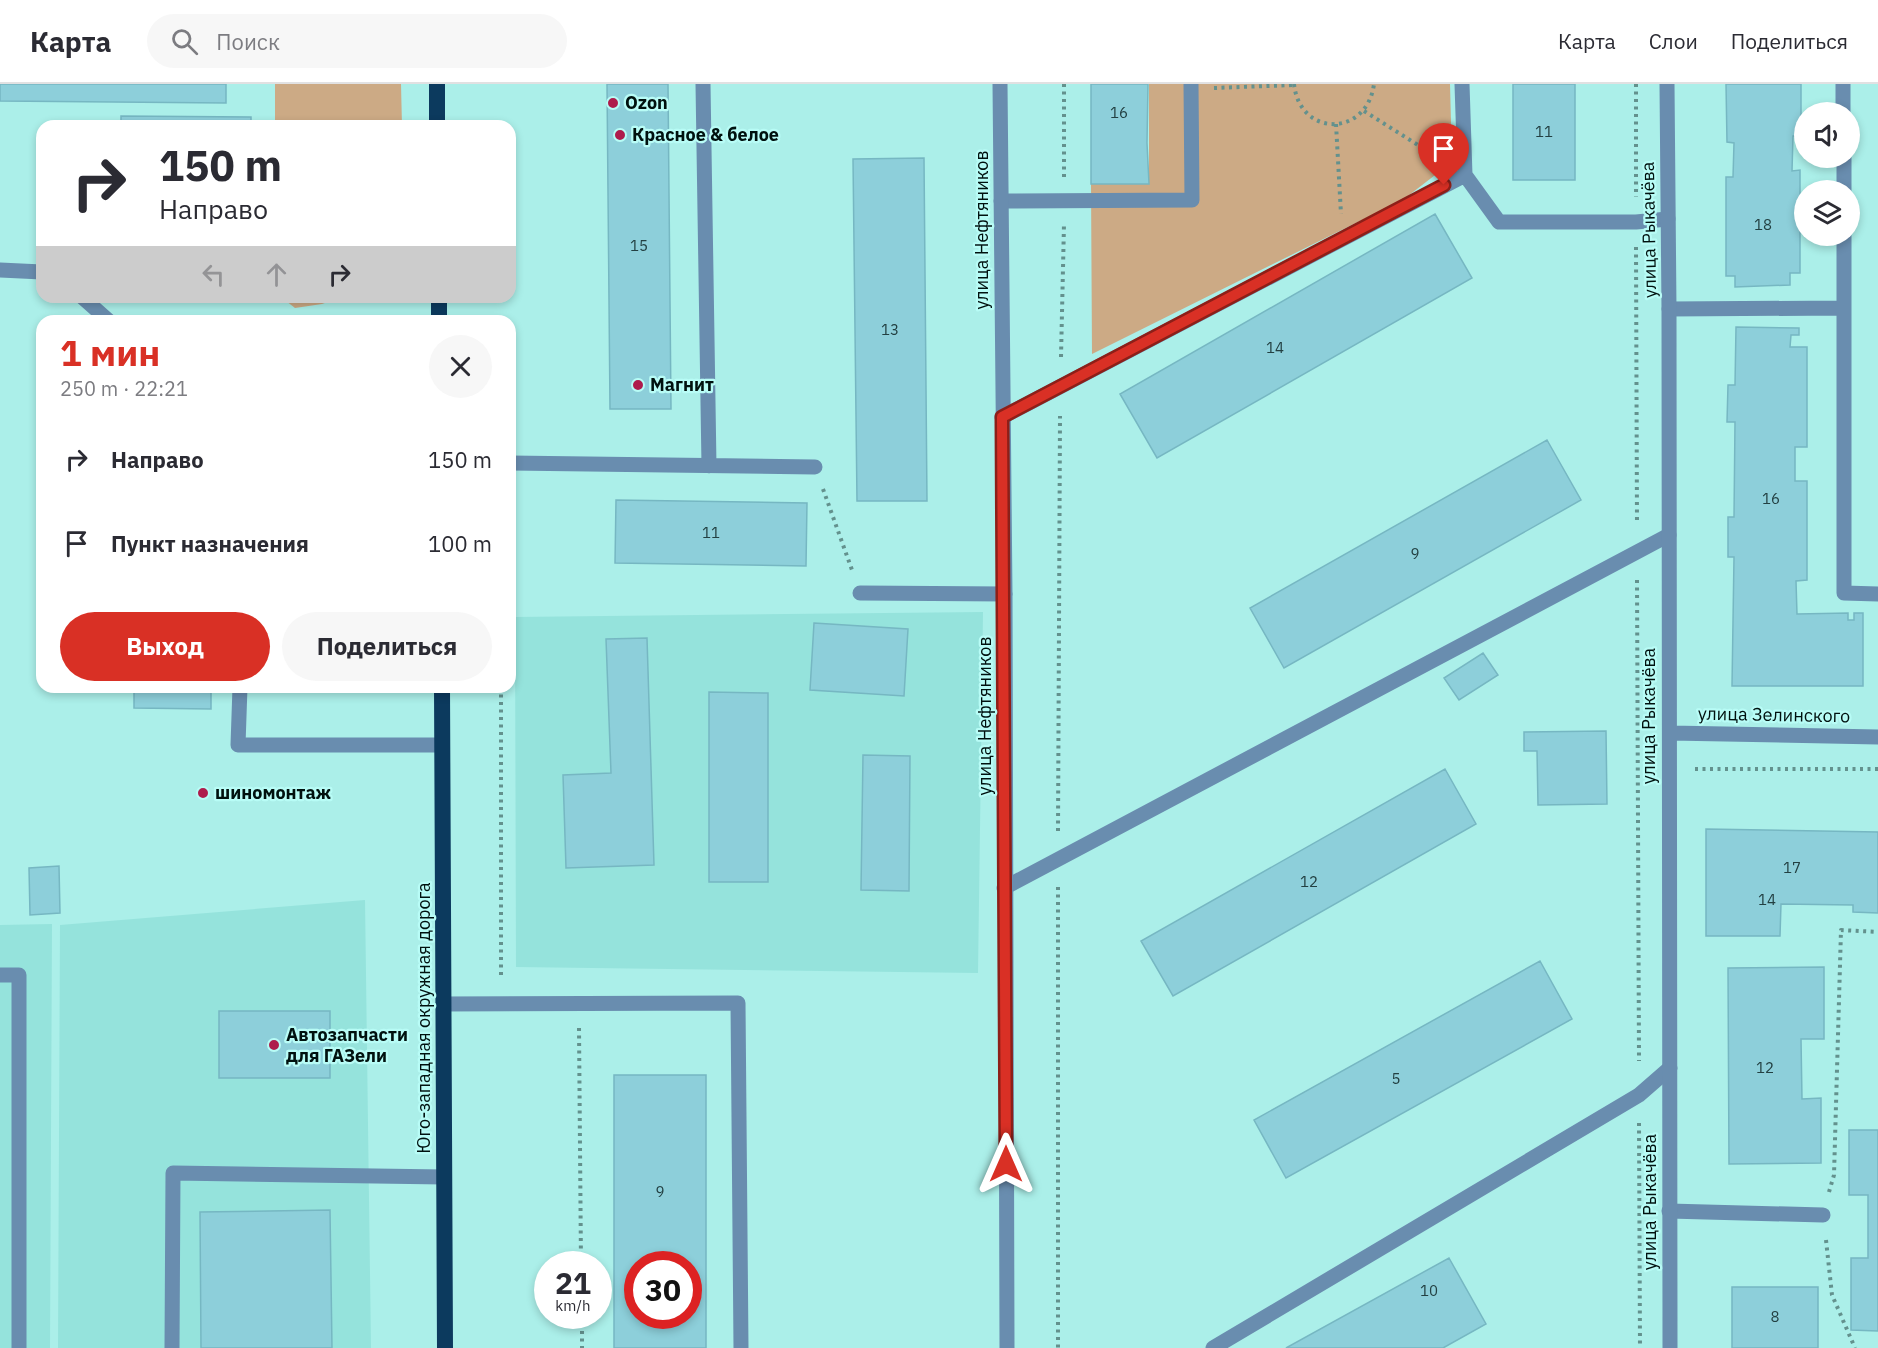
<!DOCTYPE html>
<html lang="ru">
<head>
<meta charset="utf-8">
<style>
	body { margin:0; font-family:"IBM Plex Sans",sans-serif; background:#f7f7f7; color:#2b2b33; height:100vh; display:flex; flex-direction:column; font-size:22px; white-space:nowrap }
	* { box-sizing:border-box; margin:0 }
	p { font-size:20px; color:#7c7c81 }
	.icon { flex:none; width:33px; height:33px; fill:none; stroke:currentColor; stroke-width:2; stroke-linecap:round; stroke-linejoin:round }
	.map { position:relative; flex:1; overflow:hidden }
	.side { position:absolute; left:36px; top:231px; width:480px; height:378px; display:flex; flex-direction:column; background:#fff; border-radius:18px; box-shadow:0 3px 9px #0003 }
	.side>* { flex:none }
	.banner { position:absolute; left:36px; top:36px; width:480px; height:183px; border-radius:18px; box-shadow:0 3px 9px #0003; background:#fff; color:#2b2b33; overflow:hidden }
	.fabs { position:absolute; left:1794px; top:18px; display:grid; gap:12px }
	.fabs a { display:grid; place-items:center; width:66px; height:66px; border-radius:50%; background:#fff; box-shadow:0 3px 9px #0003; font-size:30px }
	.speed { position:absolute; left:534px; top:1167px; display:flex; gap:12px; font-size:30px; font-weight:700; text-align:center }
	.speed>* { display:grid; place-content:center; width:78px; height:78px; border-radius:50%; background:#fff; box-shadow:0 3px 9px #0003; line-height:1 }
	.speed small { font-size:15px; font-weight:400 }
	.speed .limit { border:9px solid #d22; background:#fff; color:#111 }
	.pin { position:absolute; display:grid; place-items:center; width:51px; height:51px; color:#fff; margin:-62px -26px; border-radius:50% 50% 50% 0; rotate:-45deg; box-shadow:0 0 6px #0007 }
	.pin .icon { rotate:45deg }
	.me { position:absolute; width:66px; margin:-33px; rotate:0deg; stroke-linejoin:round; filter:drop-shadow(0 0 4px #0008) }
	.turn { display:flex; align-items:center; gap:21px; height:126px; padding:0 24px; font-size:27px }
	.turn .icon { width:78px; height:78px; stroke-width:2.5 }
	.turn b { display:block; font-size:42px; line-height:51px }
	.lanes { display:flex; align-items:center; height:57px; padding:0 24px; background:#0003; justify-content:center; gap:30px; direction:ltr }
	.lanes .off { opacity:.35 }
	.round { display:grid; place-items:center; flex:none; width:63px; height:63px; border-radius:32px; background:#f7f7f7 }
	.overview { display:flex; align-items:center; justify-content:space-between; height:102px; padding:0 24px }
	h1 { font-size:36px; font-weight:800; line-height:45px; color:#d93025 }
	.action { display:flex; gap:12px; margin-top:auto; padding:12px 24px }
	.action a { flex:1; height:69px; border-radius:36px; background:#d93025; color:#fff; font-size:24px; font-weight:800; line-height:69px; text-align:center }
	.action a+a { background:#f7f7f7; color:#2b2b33 }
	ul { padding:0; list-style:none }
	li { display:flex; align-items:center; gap:18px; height:84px; padding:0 24px }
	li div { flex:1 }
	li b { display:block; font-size:22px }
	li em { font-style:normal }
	header { display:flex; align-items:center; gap:36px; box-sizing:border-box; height:84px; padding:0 30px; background:#fff; border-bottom:2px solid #e1e1e2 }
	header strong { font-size:28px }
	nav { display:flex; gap:33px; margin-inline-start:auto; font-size:21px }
	.search { width:420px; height:54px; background:#f7f7f7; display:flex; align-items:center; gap:15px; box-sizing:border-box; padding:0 21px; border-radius:33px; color:#7c7c81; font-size:22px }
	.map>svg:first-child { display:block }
</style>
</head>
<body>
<header>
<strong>Карта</strong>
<div class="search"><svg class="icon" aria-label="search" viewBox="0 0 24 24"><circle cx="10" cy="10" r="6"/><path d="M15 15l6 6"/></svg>Поиск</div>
<nav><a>Карта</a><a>Слои</a><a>Поделиться</a></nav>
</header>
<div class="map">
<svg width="1878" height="1264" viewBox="0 0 1878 1264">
	<rect width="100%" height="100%" fill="#abefe9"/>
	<path fill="#95e3dc" d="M983,528L978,889L516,883L515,533Z
		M365,816L371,1264H58L60,841Z
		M52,840L50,1264H0V841Z"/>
	<path fill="#ccaa85" d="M275,0H401L402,42H275Z
		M1149,0H1450L1452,78L1404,115L1092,270L1091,100H1149Z
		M281,213H342L322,220L295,224Z"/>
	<path fill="#8dcfda" stroke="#76b7c2" stroke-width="1.5" fill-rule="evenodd" d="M0,0H226V19L0,17Z
		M607,0H668L671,325H610Z
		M1091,0H1148L1147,59L1149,100H1091Z
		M1513,0H1575V96H1513Z
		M1726,0H1801V52H1793L1792,87L1800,86V189H1790V201L1735,203V192H1726V93H1733L1734,59L1727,58Z
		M121,32L251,33V42H121Z
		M924,74L927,417H857L853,75Z
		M1435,130L1472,194L1157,374L1120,310Z
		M1736,243L1799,244V251H1791L1790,263H1807V363H1795V397H1807V496L1796,497L1797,530L1848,529V536H1854V529H1863V602H1732L1734,473H1728V433H1734L1735,338H1727L1728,301H1735Z
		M1547,356L1581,416L1284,584L1250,524Z
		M616,416L807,419L806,482L615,479Z
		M814,539L908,545L904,612L810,606Z
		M647,554L654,781L566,784L563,691L611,689L606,555Z
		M1483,569L1498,591L1459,616L1444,594Z
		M134,603H211V625L134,624Z
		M709,608L768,609V798H709Z
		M1606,647L1607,720L1538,721L1537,667H1524V648Z
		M863,671L910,672L909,807L861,806Z
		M1445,685L1476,740L1173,912L1141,857Z
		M1706,745L1878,748V829L1853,828V821L1781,820L1780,852H1706Z
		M59,782L60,829L30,831L29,784Z
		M1540,877L1572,935L1286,1094L1254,1036Z
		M1824,883V955H1801L1802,1015L1821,1014V1079L1729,1080L1728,884Z
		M219,927H330V994H219Z
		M614,991H706V1264H614ZM638,1180H688V1232H638Z
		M1849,1046H1878V1247L1851,1246V1174H1868V1111H1849Z
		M330,1126L332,1264H201L200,1128Z
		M1449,1174L1486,1240L1443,1264H1286Z
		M1732,1203H1818V1264H1732Z"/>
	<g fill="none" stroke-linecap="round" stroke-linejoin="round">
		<path stroke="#63918d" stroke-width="4" stroke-dasharray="3 4.5" stroke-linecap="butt" d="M1064,0V93
			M1294,0C1300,54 1367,53 1374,0
			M1636,0V113
			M1214,4L1294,1
			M1364,27L1440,75
			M1336,40L1341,130
			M1636,163L1637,440
			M1061,273L1064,140
			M823,405L852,486
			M1637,496L1639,977
			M501,603V895
			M1695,685H1878
			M1058,747L1060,332
			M1058,803V1264
			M579,944L581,1180
			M1639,1039L1640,1264
			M1829,1108L1834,1091L1841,846L1878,848
			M1826,1156L1832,1211L1855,1264
			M582,1232V1264"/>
		<path stroke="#698daf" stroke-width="15" d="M703,0L709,382
			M1462,0L1465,91
			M1843,0V28
			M1844,74V106
			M1001,117L1192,116L1191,0
			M1844,152V224
			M0,186L42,188
			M82,213L109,237
			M1669,225L1844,224V509L1878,510
			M1002,333L1465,91L1499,138H1636L1668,135
			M510,379L815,383
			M860,509L1005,510
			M240,603L238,661H442
			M1004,804L1669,451
			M0,891H19V1264
			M443,920L738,919L741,1264
			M1669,1127L1823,1131
			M172,1264L173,1089L444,1093
			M1213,1264L1639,1011L1670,984"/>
		<path stroke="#698daf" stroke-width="15" d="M1000,0L1005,510L1007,1264
			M1667,0L1669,225L1670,1264
			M1670,649L1878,653"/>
		<path stroke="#0c3a5e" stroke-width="16" d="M437,0V42
			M439,213V237
			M442,603L445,1264"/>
	</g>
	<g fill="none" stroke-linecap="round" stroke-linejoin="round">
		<defs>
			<path id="route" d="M1006,1080L1002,333L1444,101"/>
		</defs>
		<use href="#route" stroke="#8d1f18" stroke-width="15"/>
		<use href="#route" stroke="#d93025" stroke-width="10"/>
	</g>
	<g fill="#ae1c4c" stroke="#b8fcf6" stroke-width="2">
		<circle cx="613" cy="19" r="6"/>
		<circle cx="620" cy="51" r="6"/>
		<circle cx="638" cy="301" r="6"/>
		<circle cx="203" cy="709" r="6"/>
		<circle cx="274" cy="961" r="6"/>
	</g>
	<g text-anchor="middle" stroke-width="4.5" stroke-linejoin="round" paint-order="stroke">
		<g font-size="15" fill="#234042">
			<text x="1119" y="34">16</text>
			<text x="1544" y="53">11</text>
			<text x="1763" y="146">18</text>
			<text x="639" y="167">15</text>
			<text x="890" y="251">13</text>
			<text x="1275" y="269">14</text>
			<text x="1771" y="420">16</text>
			<text x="711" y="454">11</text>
			<text x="1415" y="475">9</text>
			<text x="1792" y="789">17</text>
			<text x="1309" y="803">12</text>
			<text x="1767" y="821">14</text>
			<text x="1765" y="989">12</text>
			<text x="1396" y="1000">5</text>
			<text x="660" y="1113">9</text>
			<text x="1429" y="1212">10</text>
			<text x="1775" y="1238">8</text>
		</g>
		<g font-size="18" font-weight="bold" fill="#00110f" stroke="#b8fcf6" text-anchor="start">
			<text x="625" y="25">Ozon</text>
			<text x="632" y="57">Красное &amp; белое</text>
			<text x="650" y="307">Магнит</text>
			<text x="215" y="715">шиномонтаж</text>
			<text x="286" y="957">Автозапчасти<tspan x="286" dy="21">для ГАЗели</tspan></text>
		</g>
		<g font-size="18" fill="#00110f" stroke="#b8fcf6">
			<text transform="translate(982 146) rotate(-90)" y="6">улица Нефтяников</text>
			<text transform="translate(1649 146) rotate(-91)" y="6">улица Рыкачёва</text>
			<text transform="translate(1774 631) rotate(1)" y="6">улица Зелинского</text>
			<text transform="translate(985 632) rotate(-90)" y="6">улица Нефтяников</text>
			<text transform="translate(1649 632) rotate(-90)" y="6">улица Рыкачёва</text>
			<text transform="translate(424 934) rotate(-90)" y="6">Юго-западная окружная дорога</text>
			<text transform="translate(1650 1118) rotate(-90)" y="6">улица Рыкачёва</text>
		</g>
	</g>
</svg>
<div class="fabs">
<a><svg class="icon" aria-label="sound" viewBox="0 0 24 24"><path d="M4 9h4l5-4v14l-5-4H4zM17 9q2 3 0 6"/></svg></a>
<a><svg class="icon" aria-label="layers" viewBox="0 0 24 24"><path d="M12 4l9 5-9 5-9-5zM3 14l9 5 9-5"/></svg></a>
</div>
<div class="speed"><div>21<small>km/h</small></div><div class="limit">30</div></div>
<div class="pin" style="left:1444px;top:101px;background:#d93025"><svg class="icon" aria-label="arrive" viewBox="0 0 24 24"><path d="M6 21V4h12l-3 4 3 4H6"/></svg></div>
<svg class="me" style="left:1006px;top:1080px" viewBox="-20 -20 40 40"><path d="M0-17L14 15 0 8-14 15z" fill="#d93025" stroke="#fff" stroke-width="4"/></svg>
<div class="banner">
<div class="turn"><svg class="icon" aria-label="right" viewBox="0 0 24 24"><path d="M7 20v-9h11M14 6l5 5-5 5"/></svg><div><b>150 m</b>Направо</div></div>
<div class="lanes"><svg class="icon off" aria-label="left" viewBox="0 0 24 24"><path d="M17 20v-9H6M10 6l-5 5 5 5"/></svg><svg class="icon off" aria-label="ahead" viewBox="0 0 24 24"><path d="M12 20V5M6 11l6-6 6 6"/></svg><svg class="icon" aria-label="right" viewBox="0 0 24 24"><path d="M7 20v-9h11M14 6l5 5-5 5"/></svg></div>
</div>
<section class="side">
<div class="overview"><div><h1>1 мин</h1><p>250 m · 22:21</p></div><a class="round"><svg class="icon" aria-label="close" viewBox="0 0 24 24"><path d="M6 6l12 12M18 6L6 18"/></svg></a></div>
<ul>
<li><svg class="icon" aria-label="right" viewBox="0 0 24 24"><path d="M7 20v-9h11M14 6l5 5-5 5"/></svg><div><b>Направо</b></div><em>150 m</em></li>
<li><svg class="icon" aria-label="arrive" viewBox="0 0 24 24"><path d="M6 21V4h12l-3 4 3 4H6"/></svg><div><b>Пункт назначения</b></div><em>100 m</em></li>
</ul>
<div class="action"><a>Выход</a><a>Поделиться</a></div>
</section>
</div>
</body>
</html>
